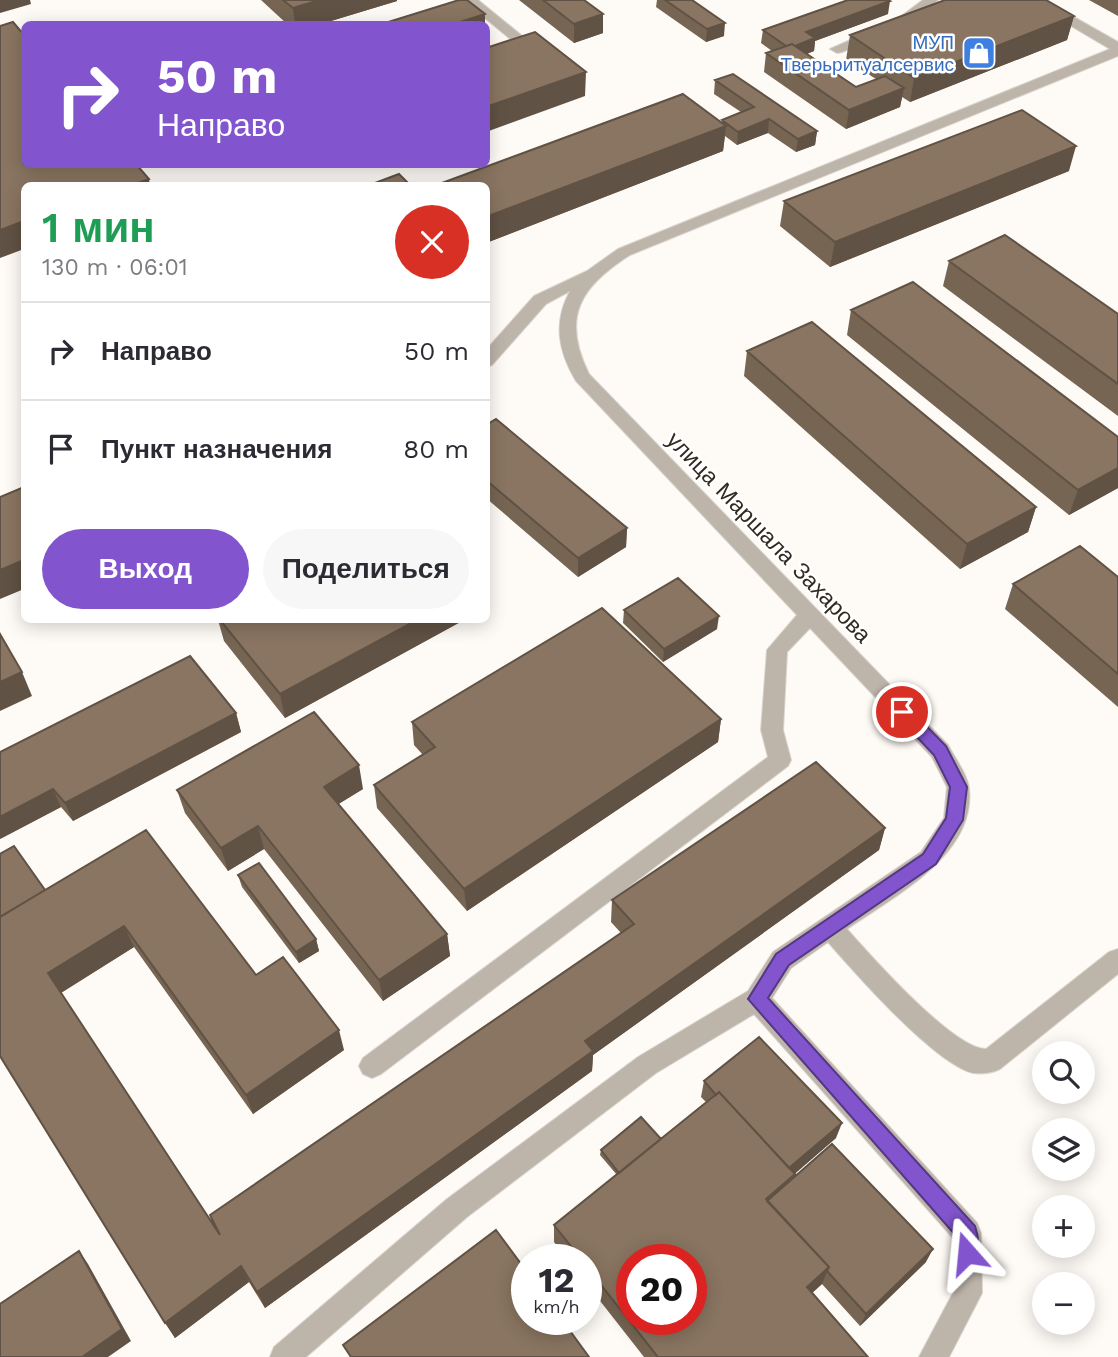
<!DOCTYPE html>
<html lang="ru">
<head>
<meta charset="utf-8">
<style>
	body { margin:0; font-family:"Work Sans",sans-serif; background:#f7f7f7; color:#2b2b33; height:100vh; display:flex; flex-direction:column; font-size:26px; white-space:nowrap }
	* { box-sizing:border-box; margin:0 }
	p { font-size:23px; color:#7c7c81 }
	.icon { flex:none; width:38px; height:38px; fill:none; stroke:currentColor; stroke-width:2; stroke-linecap:round; stroke-linejoin:round }
	.map { position:relative; flex:1; overflow:hidden }
	.side { position:absolute; left:21px; top:182px; width:469px; height:441px; display:flex; flex-direction:column; background:#fff; border-radius:10px; box-shadow:0 4px 18px #0003 }
	.side>* { flex:none }
	.banner { position:absolute; left:21px; top:21px; width:469px; height:147px; border-radius:10px; box-shadow:0 4px 18px #0003; background:#8254cd; color:#fff; overflow:hidden }
	.buttons { position:absolute; left:1032px; top:1041px; display:grid; gap:14px }
	.buttons a { display:grid; place-items:center; width:63px; height:63px; border-radius:50%; background:#fff; box-shadow:0 4px 18px #0003; font-size:35px }
	.speed { position:absolute; left:511px; top:1244px; display:flex; gap:14px; font-size:35px; font-weight:700; text-align:center }
	.speed>* { display:grid; place-content:center; width:91px; height:91px; border-radius:50%; background:#fff; box-shadow:0 4px 18px #0003; line-height:1 }
	.speed small { font-size:18px; font-weight:400 }
	.speed .limit { border:10px solid #d22; background:#fff; color:#111 }
	.pin { position:absolute; display:grid; place-items:center; width:60px; height:60px; color:#fff; margin:-30px; border:4px solid #fff; border-radius:50%; box-shadow:0 2px 7px #0007 }
	.me { position:absolute; width:77px; margin:-38px; rotate:342deg; stroke-linejoin:round; filter:drop-shadow(0 0 5px #0008) }
	.turn { display:flex; align-items:center; gap:24px; height:147px; padding:0 21px; font-size:32px }
	.turn .icon { width:91px; height:91px; stroke-width:2.5 }
	.turn b { display:block; font-size:49px; line-height:60px }
	.round { display:grid; place-items:center; flex:none; width:74px; height:74px; border-radius:37px; background:#f7f7f7 }
	.summary { display:flex; align-items:center; justify-content:space-between; height:119px; padding:0 21px }
	h1 { font-size:42px; font-weight:600; line-height:52px; color:#1e9e55 }
	.cta { display:flex; gap:14px; margin-top:auto; padding:14px 21px }
	.cta a { flex:1; height:80px; border-radius:42px; background:#8254cd; color:#fff; font-size:28px; font-weight:600; line-height:80px; text-align:center }
	.cta a+a { background:#f7f7f7; color:#2b2b33 }
	ul { padding:0; list-style:none }
	li { display:flex; align-items:center; gap:21px; height:98px; padding:0 21px; border-top:2px solid #e1e1e2 }
	li div { flex:1 }
	li b { display:block; font-size:26px }
	li em { font-style:normal }
	.map>svg:first-child { display:block }
</style>
</head>
<body>
<div class="map">
<svg width="1118" height="1357" viewBox="0 0 1118 1357">
	<rect width="100%" height="100%" fill="#fefaf5"/>
	<g fill="none" stroke-linecap="round" stroke-linejoin="round">
		<defs>
			<path id="minor" d="M463,0H478L537,48L486,67V58L520,47Z
				M923,0H938L906,26L842,52L837,53L830,49L896,20Z
				M1027,0H1044L1118,42V56L630,255C580,287 561,317 589,374L948,745C954,757 968,775 969,789C976,855 893,897 847,929C871,956 953,1049 986,1049L1109,952L1118,949V974L1000,1069C992,1073 982,1074 973,1073C935,1064 855,973 828,942L791,968L772,998L977,1223L981,1233L982,1293L949,1357H919L954,1291L953,1238L754,1014L656,1073L467,1217L306,1357H270L274,1347L447,1199L638,1057L748,991L773,952L921,852L944,818L947,787L932,757L810,628L787,652L783,730L791,760L788,766L381,1074L372,1078L363,1074L359,1066L363,1058L768,757L761,730L767,650L797,615L576,381C558,351 553,322 570,291L546,304L492,365L486,367V350L534,296L587,271L618,249L1110,49Z"/>
		</defs>
		<use href="#minor" stroke="#d9d5cf" stroke-width="2"/>
		<use href="#minor" fill="#bdb4aa" fill-rule="evenodd"/>
	</g>
	<path fill="#766553" d="M261,0H397V1L321,24H287Z
		M519,0H584L603,33L574,43Z
		M657,0H692L724,36L706,42L656,7Z
		M1089,0H1118V16Z
		M888,14L815,41L814,51L807,54L856,87L876,79L846,60L850,35L1074,16L1067,40L910,102L902,97L900,107L846,129L764,72L766,53L772,51L761,43L763,30Z
		M715,80L817,131L815,145L796,152L768,133L737,145L725,136L723,151L486,243V186H442V183L722,123V120L741,112L714,94Z
		M1069,171L830,267L780,226L784,201Z
		M949,261L1118,314V416L943,286Z
		M851,310L1118,437V488L1069,515L847,335Z
		M747,351L1036,507L1028,532L960,569L744,376Z
		M486,425L627,528L626,547L578,577L486,498Z
		M1118,577V707L1005,609L1013,584Z
		M624,610L717,629L663,662L623,623Z
		M218,620H464L285,718L224,641Z
		M190,656L236,713L241,732L73,821L61,807L0,839Z
		M721,719L718,742L467,911L377,808L374,785L423,755L414,745L412,722Z
		M363,789L338,804L447,934L450,956L383,1001L264,849L228,871L185,813L177,790Z
		M885,828L879,850L593,1055L592,1071L265,1308L249,1282L175,1338L0,1056L45,890L256,975L344,1050L253,1114L134,947L61,993L218,1231L621,933L611,922L612,900Z
		M238,875L316,939L319,951L299,963L242,887Z
		M704,1081L836,1138L795,1173L794,1178L926,1262L860,1326L822,1284L812,1293L868,1357H644L586,1283V1260H568L554,1242V1225L617,1175L600,1155L601,1150L661,1139L706,1102L701,1097Z"/>
	<path fill="#605244" d="M0,0H30L31,4L0,13Z
		M320,0H397V1L321,24H295L293,8Z
		M890,1L888,14L815,41L814,51L787,61L789,48L806,32Z
		M485,14V24H454Z
		M603,14V33L574,43V24Z
		M1074,16L1067,40L910,102L914,78Z
		M725,23L724,36L706,42L707,29Z
		M586,72L585,96L486,132V107Z
		M904,88L900,107L846,129L849,110Z
		M769,119L768,133L737,145L738,132Z
		M726,126L723,151L486,243V217Z
		M817,131L815,145L796,152L798,139Z
		M1076,146L1069,171L830,267L835,242Z
		M149,179L150,186H130Z
		M24,221V249L0,258V230Z
		M1118,468V488L1069,515L1078,490Z
		M1036,507L1028,532L960,569L967,544Z
		M627,528L626,547L578,577V558Z
		M24,560V589L0,599V570Z
		M719,616L717,629L663,662L664,649Z
		M417,620H464L285,718L280,694Z
		M22,672L32,696L0,711V682Z
		M236,713L241,732L73,821L65,803Z
		M721,719L718,742L467,911L464,889Z
		M359,765L363,789L329,810L324,787Z
		M53,789L61,807L0,839V817Z
		M258,826L264,849L228,871L221,848Z
		M885,828L879,850L593,1055L592,1071L265,1308L257,1292L585,1041Z
		M124,926L134,947L59,994L48,973Z
		M447,934L450,956L383,1001L379,980Z
		M316,939L319,951L299,963L296,952Z
		M339,1030L344,1050L253,1114L246,1095Z
		M842,1123L836,1138L782,1185L786,1171Z
		M795,1174L789,1192L770,1209L766,1199Z
		M933,1249L926,1262L860,1326L866,1314Z
		M79,1251L88,1264L131,1341L108,1357H82Z
		M241,1266L249,1282L175,1338L165,1323Z
		M829,1267L822,1284L801,1303L807,1287Z"/>
	<path fill="#897561" stroke="#605244" stroke-width="2" fill-rule="evenodd" d="M283,0H320L293,8Z
		M459,0H467L485,14L454,24H382Z
		M543,0H584L603,14L574,24Z
		M665,0H692L725,23L707,29Z
		M848,0H888L890,1L806,32L815,38L795,46L792,44L786,46L763,30Z
		M945,0H1046L1074,16L914,78L850,35Z
		M13,22L24,35V164H136L149,179L130,186H24V221L0,230V26Z
		M535,32L586,72L486,107V48Z
		M792,44L856,87L885,76L904,88L849,110L766,53Z
		M733,74L817,131L798,139L769,119L738,132L722,120L754,107L715,80Z
		M683,94L726,126L486,217V186H445L442,183Z
		M1022,110L1076,146L835,242L784,201Z
		M399,174L411,186H367Z
		M1005,235L1118,314V384L949,261Z
		M913,282L1118,437V468L1078,490L851,310Z
		M812,322L1036,507L967,544L747,351Z
		M496,419L627,528L578,558L486,480V425Z
		M24,487V560L0,570V497Z
		M1080,546L1118,577V674L1013,584Z
		M678,578L719,616L664,649L624,610Z
		M602,608L721,719L464,889L374,785L435,747L412,722Z
		M220,620H417L280,694Z
		M0,634L22,672L0,682Z
		M190,656L236,713L65,803L53,789L0,817V752Z
		M314,712L359,765L324,787L447,934L379,980L258,826L221,848L177,790Z
		M816,762L885,828L585,1041L593,1051L257,1292L241,1266L165,1323L0,1056V917L146,830L256,975L283,957L339,1030L246,1095L124,926L48,973L220,1235L210,1215L634,924L612,900Z
		M14,846L45,890L0,917V854Z
		M259,863L316,939L296,952L238,875Z
		M759,1037L842,1123L789,1168L719,1092L716,1095L704,1081Z
		M719,1092L795,1174L766,1199L829,1267L807,1287L868,1357H658L586,1266V1260H582L554,1225ZM632,1260H691V1320H632Z
		M641,1117L661,1139L619,1173L601,1150Z
		M832,1144L933,1249L866,1314L827,1271L829,1267L767,1201Z
		M496,1230L527,1272V1320H562L589,1357H351L343,1345Z
		M79,1251L122,1329L82,1357H0V1304Z"/>
	<path fill="#8254cd" stroke="#543785" stroke-width="2" d="M902,705L908,707L946,746L967,787L963,820L936,864L789,965L768,998L975,1226C979,1237 979,1250 975,1261L967,1264L960,1261L957,1237L748,999L776,954L923,854L946,818L950,787L934,755L897,716L894,712L897,707Z"/>
	<defs>
		<symbol id="shop-square" viewBox="-11 -11 22 22"><rect x="-9" y="-9" width="18" height="18" rx="4" fill="#3f7fe0" stroke="#fff"/><path d="M-5-2.5h2.3a2.7 3.5 0 0 1 5.4 0H5L5.5 6h-11ZM-1.5-2.5h3a1.5 2.3 0 0 0-3 0Z" fill="#fff"/></symbol>
	</defs>
	<g fill-rule="evenodd">
		<use href="#shop-square" x="960" y="34" width="38" height="38"/>
	</g>
	<g text-anchor="middle" stroke-width="5" stroke-linejoin="round" paint-order="stroke">
		<g font-size="19" fill="#366cbe" stroke="#fff" text-anchor="end">
			<text x="954" y="49">МУП<tspan x="954" dy="22">Тверьритуалсервис</tspan></text>
		</g>
		<g font-size="23" fill="#322a21" stroke="#fff">
			<text transform="translate(769 537) rotate(46)" y="8">улица Маршала Захарова</text>
		</g>
	</g>
</svg>
<div class="buttons">
<a><svg class="icon" aria-label="search" viewBox="0 0 24 24"><circle cx="10" cy="10" r="6"/><path d="M15 15l6 6"/></svg></a>
<a><svg class="icon" aria-label="layers" viewBox="0 0 24 24"><path d="M12 4l9 5-9 5-9-5zM3 14l9 5 9-5"/></svg></a>
<a>+</a>
<a>−</a>
</div>
<div class="speed"><div>12<small>km/h</small></div><div class="limit">20</div></div>
<div class="pin" style="left:902px;top:712px;background:#d93025"><svg class="icon" aria-label="arrive" viewBox="0 0 24 24"><path d="M6 21V4h12l-3 4 3 4H6"/></svg></div>
<svg class="me" style="left:967px;top:1253px" viewBox="-20 -20 40 40"><path d="M0-17L14 15 0 8-14 15z" fill="#8254cd" stroke="#fff" stroke-width="4"/></svg>
<div class="banner">
<div class="turn"><svg class="icon" aria-label="right" viewBox="0 0 24 24"><path d="M7 20v-9h11M14 6l5 5-5 5"/></svg><div><b>50 m</b>Направо</div></div>
</div>
<section class="side">
<div class="summary"><div><h1>1 мин</h1><p>130 m · 06:01</p></div><a class="round" style="background:#d93025;color:#fff"><svg class="icon" aria-label="close" viewBox="0 0 24 24"><path d="M6 6l12 12M18 6L6 18"/></svg></a></div>
<ul>
<li><svg class="icon" aria-label="right" viewBox="0 0 24 24"><path d="M7 20v-9h11M14 6l5 5-5 5"/></svg><div><b>Направо</b></div><em>50 m</em></li>
<li><svg class="icon" aria-label="arrive" viewBox="0 0 24 24"><path d="M6 21V4h12l-3 4 3 4H6"/></svg><div><b>Пункт назначения</b></div><em>80 m</em></li>
</ul>
<div class="cta"><a>Выход</a><a>Поделиться</a></div>
</section>
</div>
</body>
</html>
